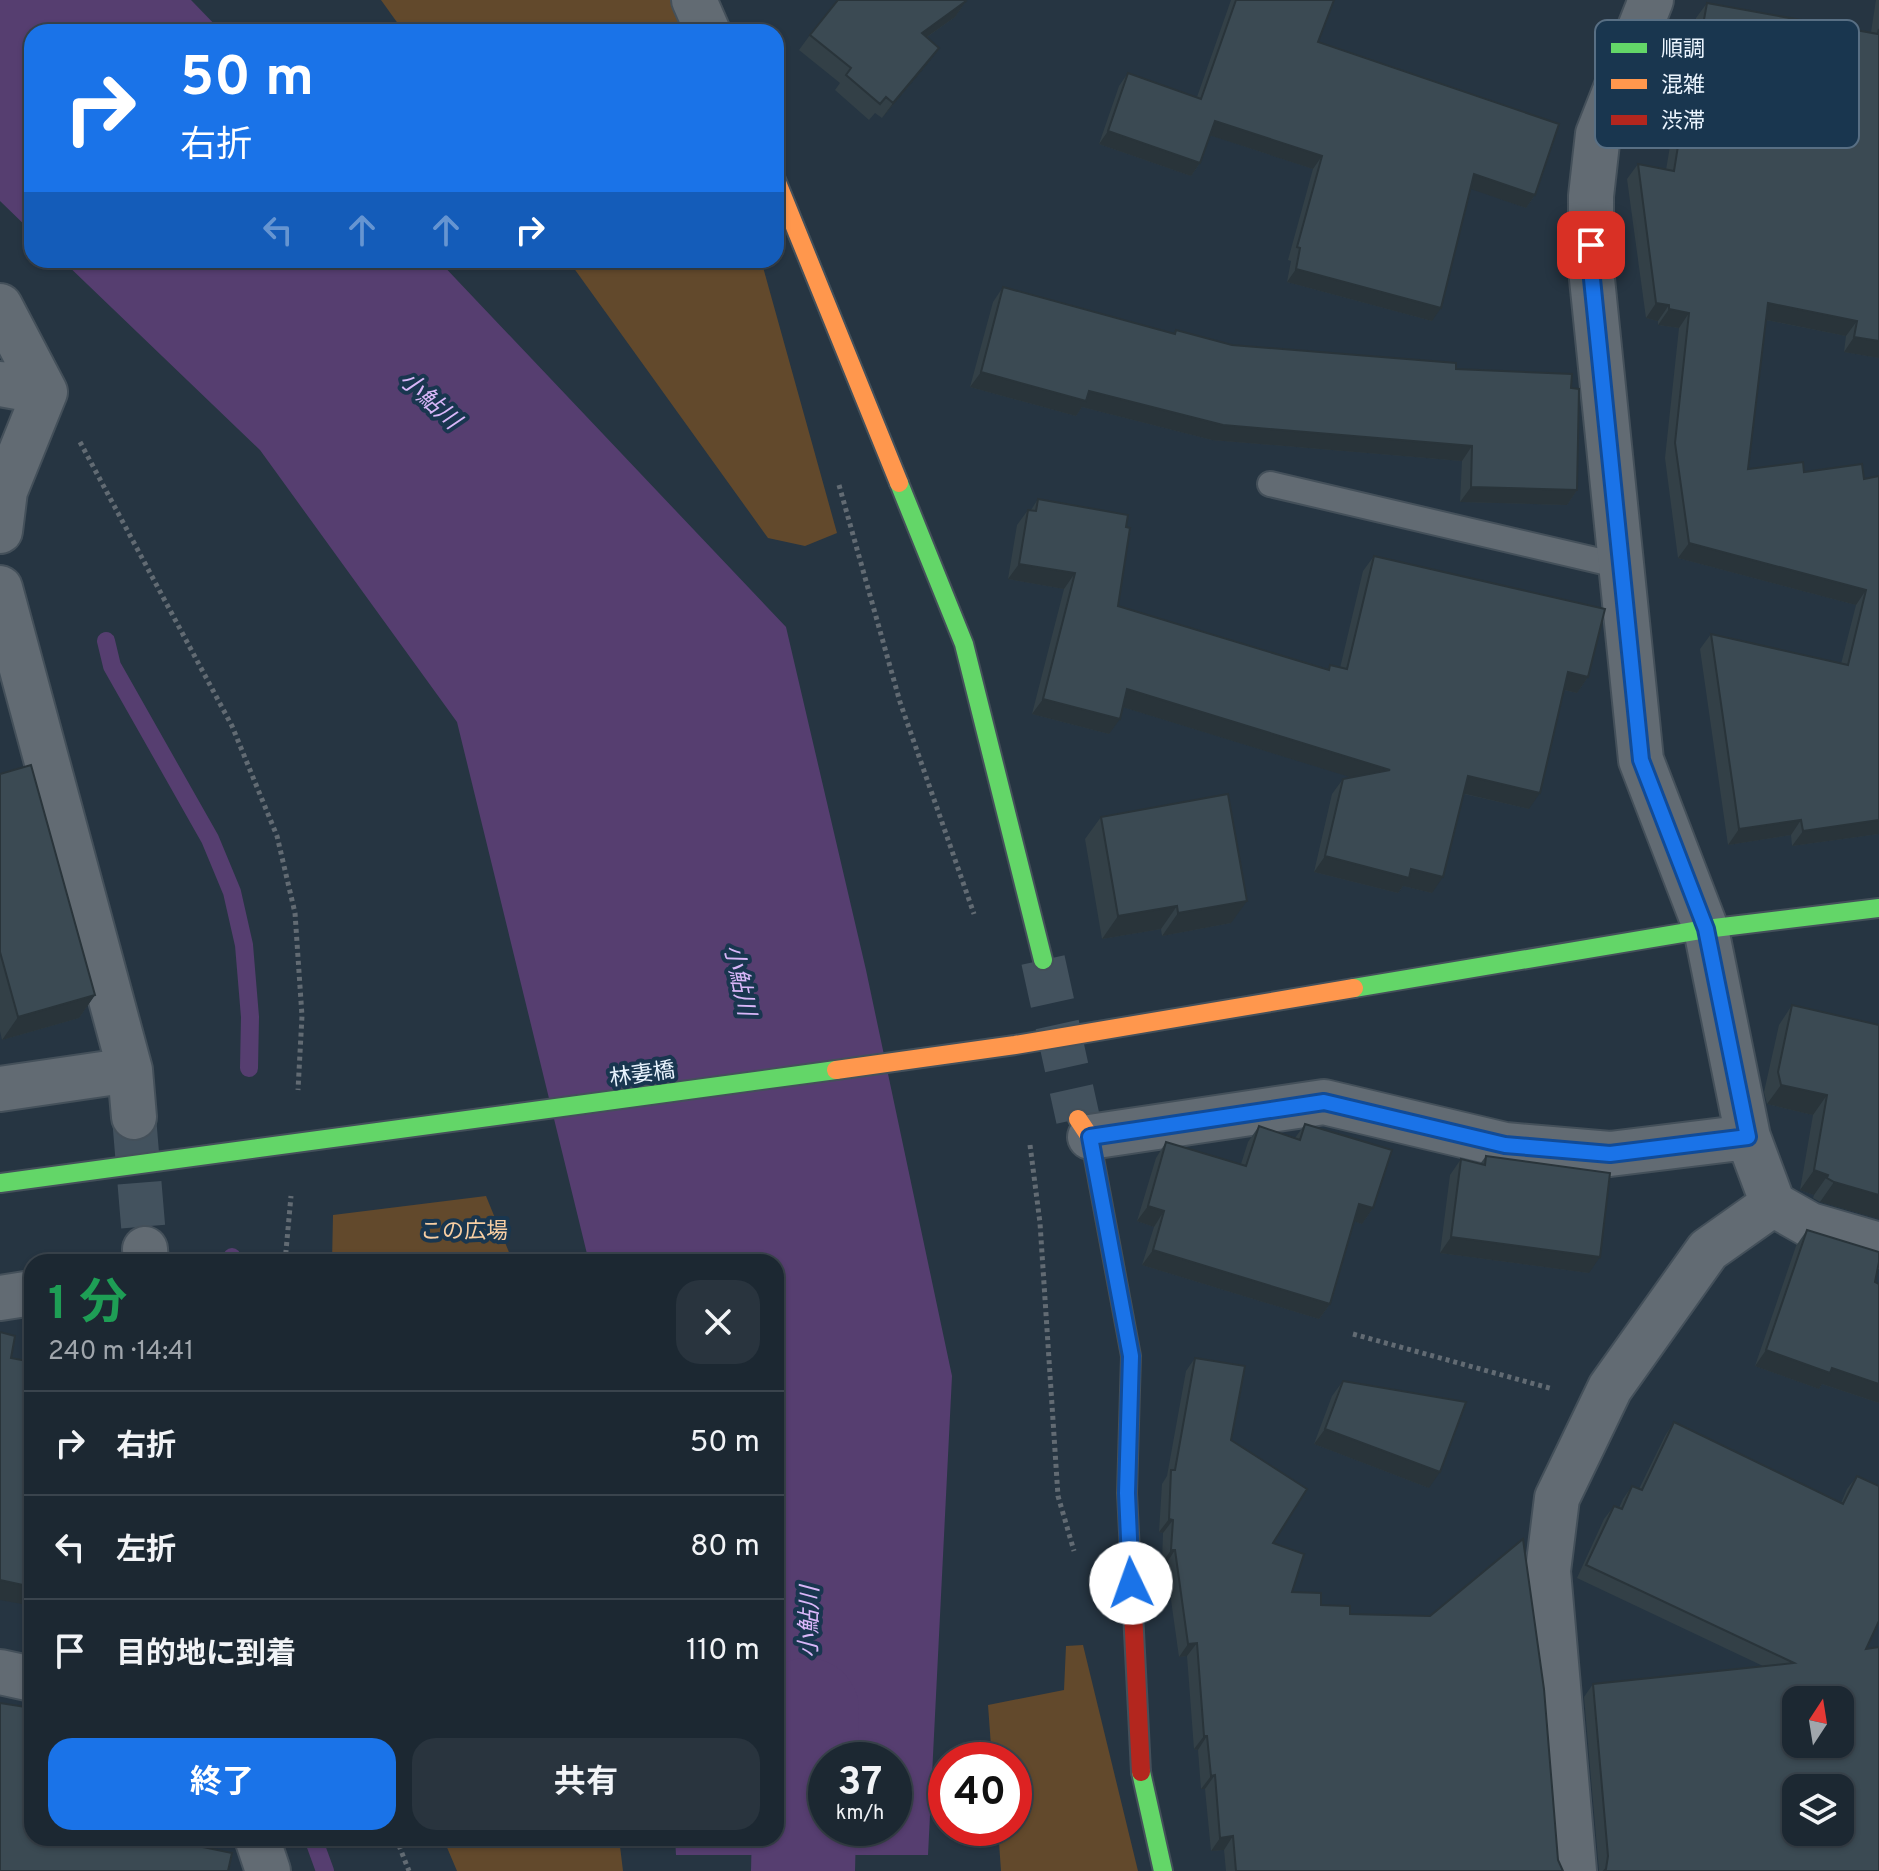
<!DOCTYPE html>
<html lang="ja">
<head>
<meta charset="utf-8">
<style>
	body { margin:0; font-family:Overpass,"Noto Sans JP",sans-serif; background:#29343e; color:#f1f3f6; height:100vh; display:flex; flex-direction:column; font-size:30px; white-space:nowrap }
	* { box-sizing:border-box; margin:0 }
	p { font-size:26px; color:#a0a6ac }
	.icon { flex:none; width:44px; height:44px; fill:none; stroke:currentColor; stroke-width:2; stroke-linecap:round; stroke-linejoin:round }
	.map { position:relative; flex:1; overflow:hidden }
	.panel { position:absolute; left:24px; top:1254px; width:760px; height:592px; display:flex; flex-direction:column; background:#1c2832; border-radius:24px; box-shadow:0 2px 6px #0004,0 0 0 2px #3a444d }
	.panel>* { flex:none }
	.banner { position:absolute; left:24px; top:24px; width:760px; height:244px; border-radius:24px; box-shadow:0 2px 6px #0004,0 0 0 2px #3a444d; background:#1a73e8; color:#fff; overflow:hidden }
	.needle { width:52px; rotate:12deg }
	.controls { position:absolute; left:1782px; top:1686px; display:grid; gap:16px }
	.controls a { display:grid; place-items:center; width:72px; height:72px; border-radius:16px; background:#1c2832; box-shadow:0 2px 6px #0004,0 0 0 2px #3a444d; font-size:40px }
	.speed { position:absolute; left:808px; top:1742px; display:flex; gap:16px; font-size:40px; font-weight:700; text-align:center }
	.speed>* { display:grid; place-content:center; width:104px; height:104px; border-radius:50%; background:#1c2832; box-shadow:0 2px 6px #0004,0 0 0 2px #3a444d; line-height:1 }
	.speed small { font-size:20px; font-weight:400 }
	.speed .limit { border:12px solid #d22; background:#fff; color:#111 }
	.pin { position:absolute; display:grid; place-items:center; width:68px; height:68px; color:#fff; margin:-34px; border-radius:16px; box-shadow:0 4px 12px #0006 }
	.me { position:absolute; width:88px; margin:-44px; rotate:357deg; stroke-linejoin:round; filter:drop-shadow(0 0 6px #0008) }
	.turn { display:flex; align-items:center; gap:28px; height:168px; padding:0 24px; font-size:36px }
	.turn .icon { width:104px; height:104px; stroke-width:2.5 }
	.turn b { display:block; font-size:56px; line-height:68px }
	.lanes { display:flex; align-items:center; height:76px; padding:0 24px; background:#0003; justify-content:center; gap:40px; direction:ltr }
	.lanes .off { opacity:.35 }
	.round { display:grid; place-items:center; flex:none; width:84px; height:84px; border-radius:24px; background:#29343e }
	.overview { display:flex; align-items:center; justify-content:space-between; height:136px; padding:0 24px }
	h1 { font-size:48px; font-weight:700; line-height:60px; color:#1e9e55 }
	.action { display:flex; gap:16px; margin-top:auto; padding:16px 24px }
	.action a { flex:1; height:92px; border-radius:24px; background:#1a73e8; color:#fff; font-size:32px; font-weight:700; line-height:92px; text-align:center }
	.action a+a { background:#29343e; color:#f1f3f6 }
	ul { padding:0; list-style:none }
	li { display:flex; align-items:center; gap:24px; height:104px; padding:0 24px; border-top:2px solid #3a444d }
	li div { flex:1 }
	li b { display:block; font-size:30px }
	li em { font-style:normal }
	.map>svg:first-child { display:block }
</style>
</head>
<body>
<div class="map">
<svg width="1879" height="1871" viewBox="0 0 1879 1871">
	<rect width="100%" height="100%" fill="#263542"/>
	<path fill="#62492c" d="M381,0H678L692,32H404Z
		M568,260H761L837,533L805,546L768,538Z
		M486,1196L513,1262H332L333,1215Z
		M1083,1645L1138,1871H1001L998,1828H1014V1760H992L988,1705L1064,1690L1066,1646Z
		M443,1838H619L623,1871H457Z"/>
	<path fill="#563e70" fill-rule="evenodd" d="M0,0H191L222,32H32V232L0,201Z
		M62,260H438L786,627L866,970L952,1376L928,1855H676L675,1838H776V1262H589L457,722L260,450ZM826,1760H894V1828H826Z"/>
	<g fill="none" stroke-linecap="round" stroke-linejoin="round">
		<path stroke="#563e70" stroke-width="18" d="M106,641L112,666L210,839L232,892L244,945L250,1017L249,1068
			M232,1262V1257
			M313,1838L325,1871"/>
		<path stroke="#563e70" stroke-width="104" d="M803,1871L807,1710"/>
		<path stroke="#43525e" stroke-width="44" stroke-dasharray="44 22" stroke-linecap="butt" d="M134,1117L145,1249"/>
		<path stroke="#43525e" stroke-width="44" stroke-dasharray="44 22" stroke-linecap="butt" d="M1043,960L1078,1119"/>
		<defs>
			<path id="lane" d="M1270,484L1621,566"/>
			<path id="street" d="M694,0L708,32
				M1651,0L1598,134L1591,196V269L1641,760L1706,929L1748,1137L1773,1204L1810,1225L1879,1245
				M0,306L45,392
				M0,384L45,392
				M0,531L5,491L45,392
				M0,588L130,1070L134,1117
				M0,1089L130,1070
				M1090,1137L1324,1102L1505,1145L1610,1154L1748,1137
				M145,1249L146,1262
				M0,1298L32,1293
				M0,1672L32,1679
				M257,1838L268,1871
				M1574,1871L1548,1571L1557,1498L1610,1388L1708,1250L1773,1204"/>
			<path id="fast" d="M899,483L964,644L1043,960
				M1354,988L1706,929L1879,908
				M0,1183L836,1070
				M1141,1772L1163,1871"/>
			<path id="slow" d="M776,180L899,483
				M836,1070L1015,1045L1354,988
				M1078,1119L1090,1137L1131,1356L1127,1493L1131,1572"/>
			<path id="jam" d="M1131,1572L1141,1772"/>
		</defs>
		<use href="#lane" stroke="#44505a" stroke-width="28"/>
		<use href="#street" stroke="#44505a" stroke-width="48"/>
		<use href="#fast" stroke="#44505a" stroke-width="22"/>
		<use href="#slow" stroke="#44505a" stroke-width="22"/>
		<use href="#jam" stroke="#44505a" stroke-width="22"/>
		<path stroke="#626b73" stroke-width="5" stroke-dasharray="4 4" stroke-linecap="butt" d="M80,442L232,726L277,836L295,913L302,1016L298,1090
			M839,485L900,702L974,914
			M1030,1145L1040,1223L1058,1496L1074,1551
			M285,1262L291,1196
			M1353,1334L1553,1389
			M396,1838L409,1871"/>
		<use href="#lane" stroke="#626b73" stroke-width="24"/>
		<use href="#street" stroke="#626b73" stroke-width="44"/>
		<use href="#fast" stroke="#63d668" stroke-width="18"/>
		<use href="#slow" stroke="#ff974d" stroke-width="18"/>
		<use href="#jam" stroke="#b3261e" stroke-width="18"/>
	</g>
	<path fill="#334047" d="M1231,0H1334L1318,42L1535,195L1526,208L1470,188L1432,321L1287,282L1291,261L1288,260L1313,169L1210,135L1200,163L1191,176L1099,144L1119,86L1128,73L1197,97Z
		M1876,0H1879V358L1844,352L1846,336L1766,320L1748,469L1804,472L1862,464L1879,834L1792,846L1791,835L1728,845L1700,649L1711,634L1841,664L1856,605L1678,558L1665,458L1679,328L1658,325V321L1646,318L1627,179L1638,164L1666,170L1677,105L1682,97L1696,18L1707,3L1871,32Z
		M966,1L955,17L927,37L939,48L928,63L882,118L875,113L869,120L835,90L840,83L799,50L810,35Z
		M1003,287L1173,334L1176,330L1232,345L1456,369L1571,388L1577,490L1567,505L1460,502L1462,461L1212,440L1082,407L1076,416L970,387L993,302Z
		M1038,499L1126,527L1118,606L1328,669L1330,665L1340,668L1363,571L1374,556L1588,677L1577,693L1564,690L1529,809L1464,794L1432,893L1403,886L1398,893L1314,872L1332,794L1343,779L1351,777L1123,707L1109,734L1032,714L1064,589L1008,579L1017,525L1028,510H1031Z
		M0,774L95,995L79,1018L2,1040L0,1031Z
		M1101,817L1231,923L1162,936L1161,929L1102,939L1085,839Z
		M1792,1005L1879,1219L1820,1202L1813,1198L1814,1195L1800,1190L1813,1115L1767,1104L1764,1092L1779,1025Z
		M1305,1124L1373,1208L1362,1224L1354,1221L1330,1304L1319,1319L1142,1265L1154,1227L1137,1221L1156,1158L1166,1142L1241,1164L1248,1142L1259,1126L1295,1138Z
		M1486,1156L1589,1273L1440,1253L1450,1175L1461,1159L1480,1164Z
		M1807,1230L1875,1282L1879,1284V1403L1822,1384L1819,1389L1755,1366L1796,1246Z
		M1195,1358L1231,1440L1292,1592L1321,1605L1350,1614L1558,1860L1563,1871H1226L1224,1850L1211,1851L1205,1789H1201L1198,1750L1194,1749L1187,1656L1179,1657L1166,1564L1162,1563L1163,1533L1159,1532L1162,1484L1167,1476L1186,1371Z
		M1343,1381L1429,1488L1314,1444L1332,1396Z
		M1674,1422L1841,1503L1847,1489L1857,1476L1879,1871H1599L1584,1697L1593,1684L1763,1666L1577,1578L1604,1519L1614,1506L1619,1508L1623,1499L1632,1486L1639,1489L1665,1436Z"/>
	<path fill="#29343a" d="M966,1L955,17L911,48L922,33Z
		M939,48L928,63L882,118L893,103Z
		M1215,121L1322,156L1313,169L1206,134Z
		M1108,131L1200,163L1191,176L1099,144Z
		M1474,174L1535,195L1526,208L1465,187Z
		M1296,269L1441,308L1432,321L1287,282Z
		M1656,303L1669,305L1658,321L1646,318Z
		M1768,303L1857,321L1846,336L1757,318Z
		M1669,309L1689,313L1679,328L1658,325Z
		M1854,337L1879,341V358L1844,352Z
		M981,372L1472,446L1462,461L1212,440L1082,407L1076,416L970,387Z
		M1471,487L1577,490L1567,505L1460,502Z
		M1689,543L1866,590L1856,605L1678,558Z
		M1019,564L1075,573L1064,589L1008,579Z
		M1568,672L1588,677L1577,693L1557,688Z
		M1127,689L1390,770L1379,786L1116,705Z
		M1043,699L1120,719L1109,734L1032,714Z
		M1468,776L1540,793L1529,809L1457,792Z
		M1801,820L1791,835L1728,845L1739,829Z
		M1879,820V834L1792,846L1803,831Z
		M1325,856L1411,869L1443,877L1432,893L1403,886L1398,893L1314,872Z
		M1247,901L1231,923L1162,936L1178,913Z
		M1177,906L1161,929L1102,939L1118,916Z
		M95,995L79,1018L2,1040L18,1017Z
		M1781,1085L1827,1095L1813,1115L1767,1104Z
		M1814,1170L1828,1175L1814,1195L1800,1190Z
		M1834,1182L1879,1195V1219L1820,1202Z
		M1359,1204L1373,1208L1362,1224L1348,1219Z
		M1148,1206L1164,1211L1154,1227L1137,1221Z
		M1451,1237L1600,1257L1589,1273L1440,1253Z
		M1153,1250L1330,1304L1319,1319L1142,1265Z
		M1766,1350L1832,1368L1879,1384V1403L1822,1384L1819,1389L1755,1366Z
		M1325,1429L1440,1472L1429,1488L1314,1444Z
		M1169,1519L1173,1520L1163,1533L1159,1532Z
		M1171,1550H1175L1166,1564L1162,1563Z
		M0,1580L32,1587V1589L22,1604L0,1600Z
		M1197,1643L1187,1656L1179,1657L1188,1644Z
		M1204,1736H1207L1198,1750L1194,1749Z
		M1215,1775L1205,1789H1201L1211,1776Z
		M1233,1836L1224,1850L1211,1851L1220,1838Z"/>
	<path fill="#3b4a53" stroke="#29343a" stroke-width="2" fill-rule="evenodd" d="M838,0H965L966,1L922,33L939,48L893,103L886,97L880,104L846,75L851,68L810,35Z
		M1236,0H1334L1318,42L1559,124L1535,195L1474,174L1441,308L1296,269L1300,248L1297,247L1322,156L1215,121L1200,163L1108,131L1128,73L1201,99Z
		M1707,3L1878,34L1879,29V341L1854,337L1857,321L1768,303L1748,469L1803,462L1804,472L1862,464L1864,479L1879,476V820L1803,831L1801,820L1739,829L1711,634L1848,665L1866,590L1689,543L1675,443L1689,313L1669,309V305L1656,303L1638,164L1674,171L1687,90L1691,91Z
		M1003,287L1175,334L1176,330L1232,345L1456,363V369L1572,374L1571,388L1579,389L1577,490L1471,487L1472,446L1223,425L1089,391L1086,401L981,372Z
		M1038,499L1128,515L1126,527L1130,528L1118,606L1329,670L1330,665L1347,669L1374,556L1605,609L1588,677L1568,672L1540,793L1468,776L1443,877L1411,869L1409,878L1325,856L1343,779L1390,770L1127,689L1120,719L1043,699L1075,573L1019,564L1028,510L1036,511Z
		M31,765L95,995L18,1017L0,952V774Z
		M1228,794L1247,901L1178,913L1177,906L1118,916L1101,817Z
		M1792,1005L1879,1025V1195L1834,1182L1827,1178L1828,1175L1814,1170L1827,1095L1781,1085L1778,1072Z
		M1305,1124L1392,1150L1373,1208L1359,1204L1330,1304L1153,1250L1164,1211L1148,1206L1166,1142L1246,1166L1259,1126L1300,1140Z
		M1486,1156L1610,1173L1600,1257L1451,1237L1461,1159L1485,1165Z
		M1807,1230L1879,1252V1262L1875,1282L1879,1284V1384L1832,1368L1830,1373L1766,1350Z
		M0,1332L15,1336L11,1358L32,1362V1587L0,1580Z
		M1195,1358L1245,1366L1231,1440L1307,1489L1273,1543L1304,1554L1292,1592L1321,1593V1605L1350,1606V1614L1430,1616L1523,1539L1544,1689L1558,1860L1563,1871H1236L1233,1836L1220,1838L1215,1775L1211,1776L1207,1736H1204L1197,1643L1188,1644L1175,1550H1171L1173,1520L1169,1519L1171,1470H1175Z
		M1343,1381L1466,1402L1440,1472L1325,1429Z
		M1674,1422L1843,1504L1857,1476L1879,1486V1621L1866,1649L1879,1647V1871H1604L1606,1869L1608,1856L1593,1684L1794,1663L1586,1565L1614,1506L1622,1509L1632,1486L1642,1490ZM1796,1700H1840V1744H1796ZM1796,1788H1840V1832H1796Z
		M0,1703L32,1708V1838H189L188,1844L232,1853L228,1871H0Z"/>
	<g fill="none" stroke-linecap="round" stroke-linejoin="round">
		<defs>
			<path id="route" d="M1131,1583L1127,1493L1131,1356L1090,1137L1324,1102L1505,1145L1610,1154L1748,1137L1706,929L1641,760L1591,269V245"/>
		</defs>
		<use href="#route" stroke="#114b97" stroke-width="20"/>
		<use href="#route" stroke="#1a73e8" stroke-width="14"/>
	</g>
	<g text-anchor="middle" stroke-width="8" stroke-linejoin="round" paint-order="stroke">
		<g font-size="22" fill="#eaf4fe" stroke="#19364f">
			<text transform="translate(642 1073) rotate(-8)" y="8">林妻橋</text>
		</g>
		<g font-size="22" fill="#f7cea3" stroke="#19364f">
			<text x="464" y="1238">この広場</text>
		</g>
		<g font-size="24" font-style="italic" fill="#d8b6f8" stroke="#19364f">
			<text transform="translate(430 400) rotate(42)" y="8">小鮎川</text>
			<text transform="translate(740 980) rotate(78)" y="8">小鮎川</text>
			<text transform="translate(809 1622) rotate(-89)" y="8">小鮎川</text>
		</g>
	</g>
	<rect x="1595" y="20" width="264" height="128" rx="12" fill="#19364f" stroke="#586f84" stroke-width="2"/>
	<rect x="1611" y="43" width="36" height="10" fill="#63d668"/>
	<rect x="1611" y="79" width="36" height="10" fill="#ff974d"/>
	<rect x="1611" y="115" width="36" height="10" fill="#b3261e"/>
	<g font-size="22" fill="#eaf4fe">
		<text x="1661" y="56">順調</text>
		<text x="1661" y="92">混雑</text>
		<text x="1661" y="128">渋滞</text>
	</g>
</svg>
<div class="controls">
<a><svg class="needle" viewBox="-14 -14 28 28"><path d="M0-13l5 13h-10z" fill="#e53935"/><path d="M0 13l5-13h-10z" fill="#a0a6ac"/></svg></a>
<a><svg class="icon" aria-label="layers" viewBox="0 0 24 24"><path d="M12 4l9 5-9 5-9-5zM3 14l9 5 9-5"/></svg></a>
</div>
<div class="speed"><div>37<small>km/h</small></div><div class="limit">40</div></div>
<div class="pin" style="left:1591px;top:245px;background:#d93025"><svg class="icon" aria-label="arrive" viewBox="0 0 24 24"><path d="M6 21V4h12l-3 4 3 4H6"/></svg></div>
<svg class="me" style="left:1131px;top:1583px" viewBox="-20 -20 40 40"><circle r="19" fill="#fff"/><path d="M0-13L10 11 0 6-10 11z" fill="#1a73e8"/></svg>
<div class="banner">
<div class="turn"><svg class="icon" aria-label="right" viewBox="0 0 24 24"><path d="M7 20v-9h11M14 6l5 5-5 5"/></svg><div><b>50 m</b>右折</div></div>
<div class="lanes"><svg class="icon off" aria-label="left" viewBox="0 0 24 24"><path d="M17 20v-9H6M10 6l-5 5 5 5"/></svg><svg class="icon off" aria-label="ahead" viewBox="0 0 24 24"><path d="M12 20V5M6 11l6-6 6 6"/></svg><svg class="icon off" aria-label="ahead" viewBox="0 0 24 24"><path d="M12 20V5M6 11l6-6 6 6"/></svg><svg class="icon" aria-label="right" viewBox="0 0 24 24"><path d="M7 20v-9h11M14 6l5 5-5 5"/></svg></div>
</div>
<section class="panel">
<div class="overview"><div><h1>1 分</h1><p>240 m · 14:41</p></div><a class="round"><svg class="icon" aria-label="close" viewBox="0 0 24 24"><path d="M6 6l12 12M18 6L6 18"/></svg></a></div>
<ul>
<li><svg class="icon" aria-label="right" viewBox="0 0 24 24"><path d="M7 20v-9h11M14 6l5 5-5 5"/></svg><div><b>右折</b></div><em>50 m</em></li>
<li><svg class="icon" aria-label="left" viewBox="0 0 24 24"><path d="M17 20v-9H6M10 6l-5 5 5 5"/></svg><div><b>左折</b></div><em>80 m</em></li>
<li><svg class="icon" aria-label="arrive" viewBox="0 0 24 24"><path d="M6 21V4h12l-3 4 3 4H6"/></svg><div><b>目的地に到着</b></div><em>110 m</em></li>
</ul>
<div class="action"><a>終了</a><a>共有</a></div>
</section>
</div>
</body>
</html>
